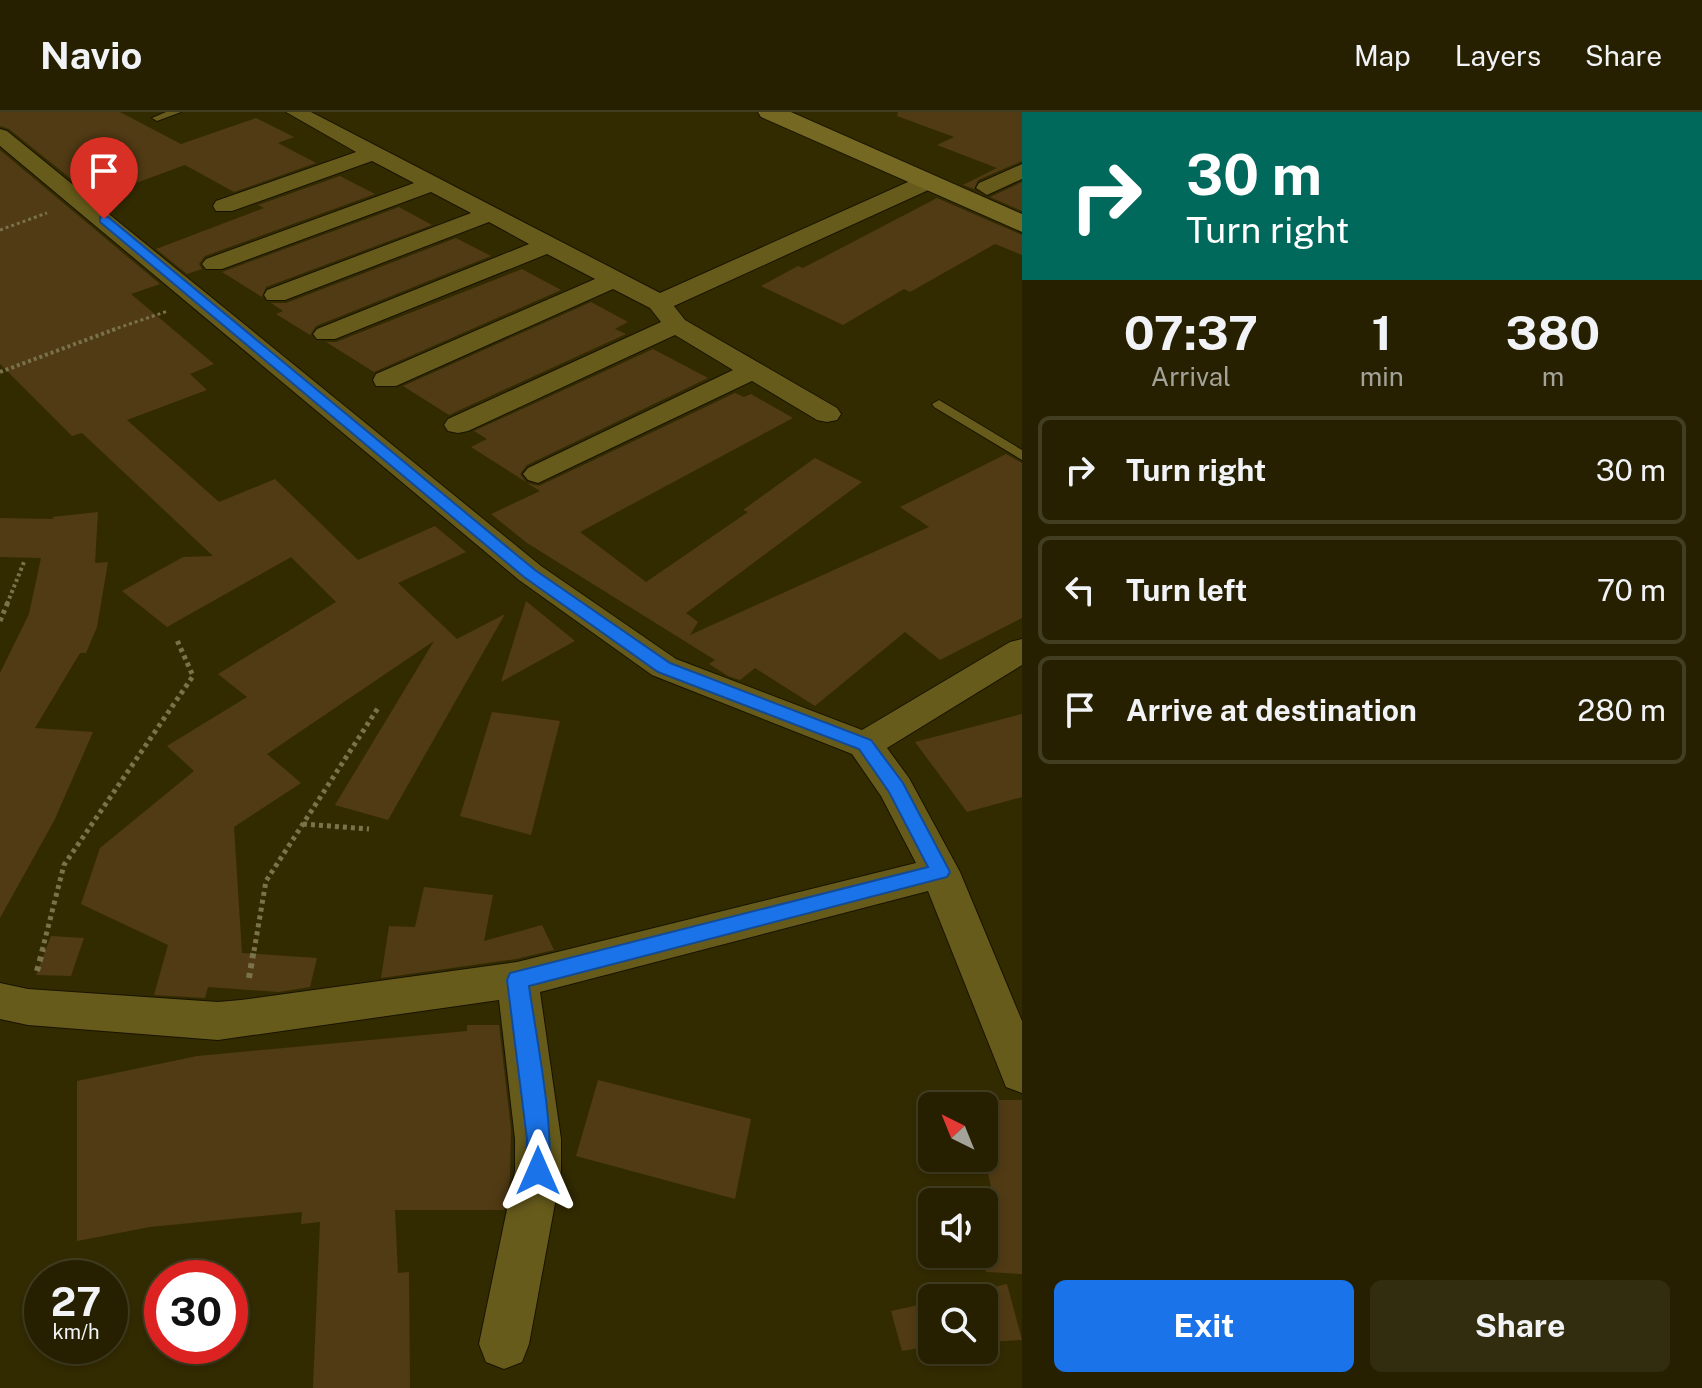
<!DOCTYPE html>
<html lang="en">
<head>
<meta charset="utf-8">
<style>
	body { margin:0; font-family:"Public Sans",sans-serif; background:#322d0f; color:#f1f3f6; height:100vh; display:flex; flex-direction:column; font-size:30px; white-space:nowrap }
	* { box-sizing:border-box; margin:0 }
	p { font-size:26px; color:#a4a399 }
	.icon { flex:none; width:44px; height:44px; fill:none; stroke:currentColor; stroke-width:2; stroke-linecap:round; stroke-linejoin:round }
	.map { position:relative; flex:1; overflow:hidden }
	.panel { display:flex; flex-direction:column; background:#262000; width:680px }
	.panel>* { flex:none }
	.hud { background:#00695c; color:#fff; overflow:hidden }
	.needle { width:52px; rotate:317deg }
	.tools { position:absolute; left:918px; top:980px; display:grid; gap:16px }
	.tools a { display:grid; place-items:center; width:80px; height:80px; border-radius:12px; background:#262000; box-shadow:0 4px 12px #0003,0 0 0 2px #423e22; font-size:40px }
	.speed { position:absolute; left:24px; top:1148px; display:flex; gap:16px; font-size:40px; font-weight:700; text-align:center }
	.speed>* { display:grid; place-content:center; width:104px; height:104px; border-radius:50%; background:#262000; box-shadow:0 4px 12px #0003,0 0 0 2px #423e22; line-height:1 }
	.speed small { font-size:20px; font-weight:400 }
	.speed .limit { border:12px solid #d22; background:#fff; color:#111 }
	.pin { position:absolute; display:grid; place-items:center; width:68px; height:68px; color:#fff; margin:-82px -34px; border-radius:50% 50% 50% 0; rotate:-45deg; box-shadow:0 0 8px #0007 }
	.pin .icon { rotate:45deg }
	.me { position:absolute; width:88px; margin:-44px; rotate:0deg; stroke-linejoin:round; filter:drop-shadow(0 0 6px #0008) }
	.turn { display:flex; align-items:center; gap:28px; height:168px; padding:0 32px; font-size:36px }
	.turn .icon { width:104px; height:104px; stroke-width:2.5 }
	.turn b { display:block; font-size:56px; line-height:68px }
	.eta { display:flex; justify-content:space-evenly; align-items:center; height:136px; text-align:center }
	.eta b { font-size:48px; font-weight:700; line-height:56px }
	.action { display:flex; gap:16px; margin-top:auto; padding:16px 32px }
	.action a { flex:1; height:92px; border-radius:12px; background:#1a73e8; color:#fff; font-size:32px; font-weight:700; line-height:92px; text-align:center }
	.action a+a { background:#322d0f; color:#f1f3f6 }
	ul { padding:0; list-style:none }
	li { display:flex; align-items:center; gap:24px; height:108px; margin:0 16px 12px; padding:0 16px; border:4px solid #423e22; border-radius:12px }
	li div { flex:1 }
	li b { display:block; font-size:30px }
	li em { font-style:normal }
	header { display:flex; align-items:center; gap:48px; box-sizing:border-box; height:112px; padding:0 40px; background:#262000; border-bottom:2px solid #423e22 }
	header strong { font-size:38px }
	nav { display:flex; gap:44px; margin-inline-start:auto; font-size:28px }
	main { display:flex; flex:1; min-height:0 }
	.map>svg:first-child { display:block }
</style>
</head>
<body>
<header>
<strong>Navio</strong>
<nav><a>Map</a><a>Layers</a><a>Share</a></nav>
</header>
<main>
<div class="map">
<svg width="1022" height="1276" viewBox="0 0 1022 1276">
	<rect width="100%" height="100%" fill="#332b00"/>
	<path fill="#513b14" d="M0,0H120L181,32L256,6L294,25L278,31L316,51L234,80L185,53L95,86L9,17L0,14Z
		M898,0H1022V49L978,68L974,77L963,73L997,56L937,33L954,25L897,4Z
		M0,38L160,172L131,182L214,252L190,262L207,278L127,308L219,390L275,367L358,448L435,414L466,440L398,471L457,527L505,502L388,708L335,693L434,529L267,642L301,671L234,715L242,841L317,846L310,875L279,880L208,875L205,886L154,883L168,833L81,792L100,736L194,659L167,634L247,585L218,562L336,490L291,445L167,515L122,479L183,445L213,444L82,321L72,324L0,252Z
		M340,64L375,82L205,144L199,152L202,157L187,162L156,137L264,96L258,93Z
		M1022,70V99L990,85Z
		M937,86L1022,123V143L995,132L910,180L904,177L843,213L761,174L798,154L803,156Z
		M399,95L432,113L266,175L262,185L222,160Z
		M456,126L491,144L316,214L310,223L276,202L283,199L271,191H286Z
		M522,157L561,178L374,260L326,230H336Z
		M591,190L628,210L615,217L626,222L449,303L403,274Z
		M653,237L708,266L527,353L520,362L526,370L471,335L487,327L474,319Z
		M735,281L744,285L751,282L793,306L580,420L646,470L748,400L743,398L815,346L862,370L686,501L698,510L690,523L929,415L900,395L1006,342L1022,351V506L940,548L905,520L815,594L755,556L740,568L728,564L709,552L715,548L527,431L491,402L540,379L527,371L539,374Z
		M98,400L95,451L108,450L97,515L86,541H80L35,616L93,620L54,709L0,806V561L29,502L41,446L0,445V406L54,407L52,405Z
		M526,489L575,529L501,570Z
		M492,600L560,609L531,723L460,704Z
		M1022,602V685L967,700L915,630Z
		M424,775L493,783L484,829L542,813L554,838L516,847L381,866L389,814L415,815Z
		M51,824L84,826L71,864L36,863Z
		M467,913H499L511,1017L510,1066L504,1098H395L398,1161L409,1160L410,1276H313L320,1110L301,1112L302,1100L150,1115L77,1129V969L197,944L467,919Z
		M598,968L751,1007L735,1087L576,1044Z
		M984,988H1022V1162L986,1160L983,1142L984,1090L974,1088L994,1089L984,1043Z
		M1007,1172L1022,1228L984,1230V1186H948Z
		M932,1190V1234L902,1239L891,1199Z"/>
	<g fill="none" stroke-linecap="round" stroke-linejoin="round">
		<defs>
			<path id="lane" d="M166,0H181L157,9L152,6Z
				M939,288L1022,338V348L934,295L932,292Z"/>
			<path id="street" d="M286,0H311L660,181L919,65L927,63L938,70L935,75L674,194L685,208L837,296L841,302L837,308L827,310L817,308L752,269L538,371L528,368L523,362L528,356L733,258L675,223L468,319L458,321L448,319L444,313L448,307L661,210L650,196L613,177L396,274H376L373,268L376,262L595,167L547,142L335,227H317L313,222L317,217L529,132L489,110L285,188H267L264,183L267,178L471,101L431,80L222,157H206L202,152L206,147L414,71L372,49L232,99H216L213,94L216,89L356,40Z
				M0,17L7,19L541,454L676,547L862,618L1010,530L1022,527V553L887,636L909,666L960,760L1022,909V981L1006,975L928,779L540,880L561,1027V1059L529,1232L522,1250L504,1257L486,1250L479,1232L515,1059V1027L499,888L218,928L28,913L0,907V871L28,877L218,890L241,888L517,850L916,751L881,684L852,642L652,563L519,468L0,34Z
				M1022,52V67L987,83L976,76L979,71Z"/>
			<path id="secondary" d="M758,0H791L1022,102V120L761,5Z"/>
		</defs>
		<use href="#lane" stroke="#181300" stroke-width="2"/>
		<use href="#street" stroke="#181300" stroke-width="2"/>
		<use href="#secondary" stroke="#181300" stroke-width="2"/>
		<path stroke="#7a7249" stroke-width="3" stroke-dasharray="3 3" stroke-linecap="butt" d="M0,118L47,101
			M112,218L168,199"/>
		<path stroke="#7a7249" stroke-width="4" stroke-dasharray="3 3" stroke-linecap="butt" d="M0,260L118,216
			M7,492L24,450"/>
		<path stroke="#7a7249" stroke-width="5" stroke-dasharray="4 4" stroke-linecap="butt" d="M0,509L8,490
			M303,712L369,717
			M42,839L64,753L193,564L177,528
			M254,839L266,769L378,596"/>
		<path stroke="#7a7249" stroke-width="6" stroke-dasharray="5 5" stroke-linecap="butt" d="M37,859L43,837
			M249,866L254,837"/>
		<use href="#lane" fill="#675b1b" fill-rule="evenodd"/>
		<use href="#street" fill="#675b1b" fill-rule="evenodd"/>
		<use href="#secondary" fill="#756822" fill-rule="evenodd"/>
	</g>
	<path fill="#1a73e8" stroke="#114b97" stroke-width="2" d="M100,105H108L535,458L670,551L871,628L903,671L950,760L947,765L529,874C534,912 559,1037 546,1067L538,1070L529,1067L526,1059L527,1027L507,868L510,861L928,755L889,680L859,637L658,560L524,465L100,110Z"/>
</svg>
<div class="tools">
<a><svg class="needle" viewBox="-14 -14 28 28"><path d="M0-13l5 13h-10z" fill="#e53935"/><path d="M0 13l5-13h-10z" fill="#a4a399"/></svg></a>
<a><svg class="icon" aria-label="sound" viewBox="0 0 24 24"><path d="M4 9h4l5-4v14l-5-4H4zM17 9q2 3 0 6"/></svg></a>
<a><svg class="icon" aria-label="search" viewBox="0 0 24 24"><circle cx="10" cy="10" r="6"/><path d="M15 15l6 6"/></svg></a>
</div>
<div class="speed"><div>27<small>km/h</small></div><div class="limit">30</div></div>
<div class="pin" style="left:104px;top:107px;background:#d93025"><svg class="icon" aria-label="arrive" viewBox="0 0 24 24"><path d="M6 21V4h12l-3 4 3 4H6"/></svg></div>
<svg class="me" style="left:538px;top:1059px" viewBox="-20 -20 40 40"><path d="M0-17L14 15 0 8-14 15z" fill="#1a73e8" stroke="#fff" stroke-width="4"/></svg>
</div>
<section class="panel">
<div class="hud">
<div class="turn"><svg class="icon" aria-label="right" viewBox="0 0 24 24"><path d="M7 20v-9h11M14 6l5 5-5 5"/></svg><div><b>30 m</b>Turn right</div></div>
</div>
<div class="eta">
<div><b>07:37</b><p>Arrival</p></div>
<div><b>1</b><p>min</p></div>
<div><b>380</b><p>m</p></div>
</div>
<ul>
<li><svg class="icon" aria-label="right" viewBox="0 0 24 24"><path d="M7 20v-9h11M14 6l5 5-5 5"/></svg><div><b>Turn right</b></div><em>30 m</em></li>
<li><svg class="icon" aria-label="left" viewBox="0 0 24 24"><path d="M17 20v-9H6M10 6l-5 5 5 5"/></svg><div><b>Turn left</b></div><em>70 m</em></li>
<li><svg class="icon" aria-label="arrive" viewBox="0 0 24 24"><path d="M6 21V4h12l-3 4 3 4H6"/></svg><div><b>Arrive at destination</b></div><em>280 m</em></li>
</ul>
<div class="action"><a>Exit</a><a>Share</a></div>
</section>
</main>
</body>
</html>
